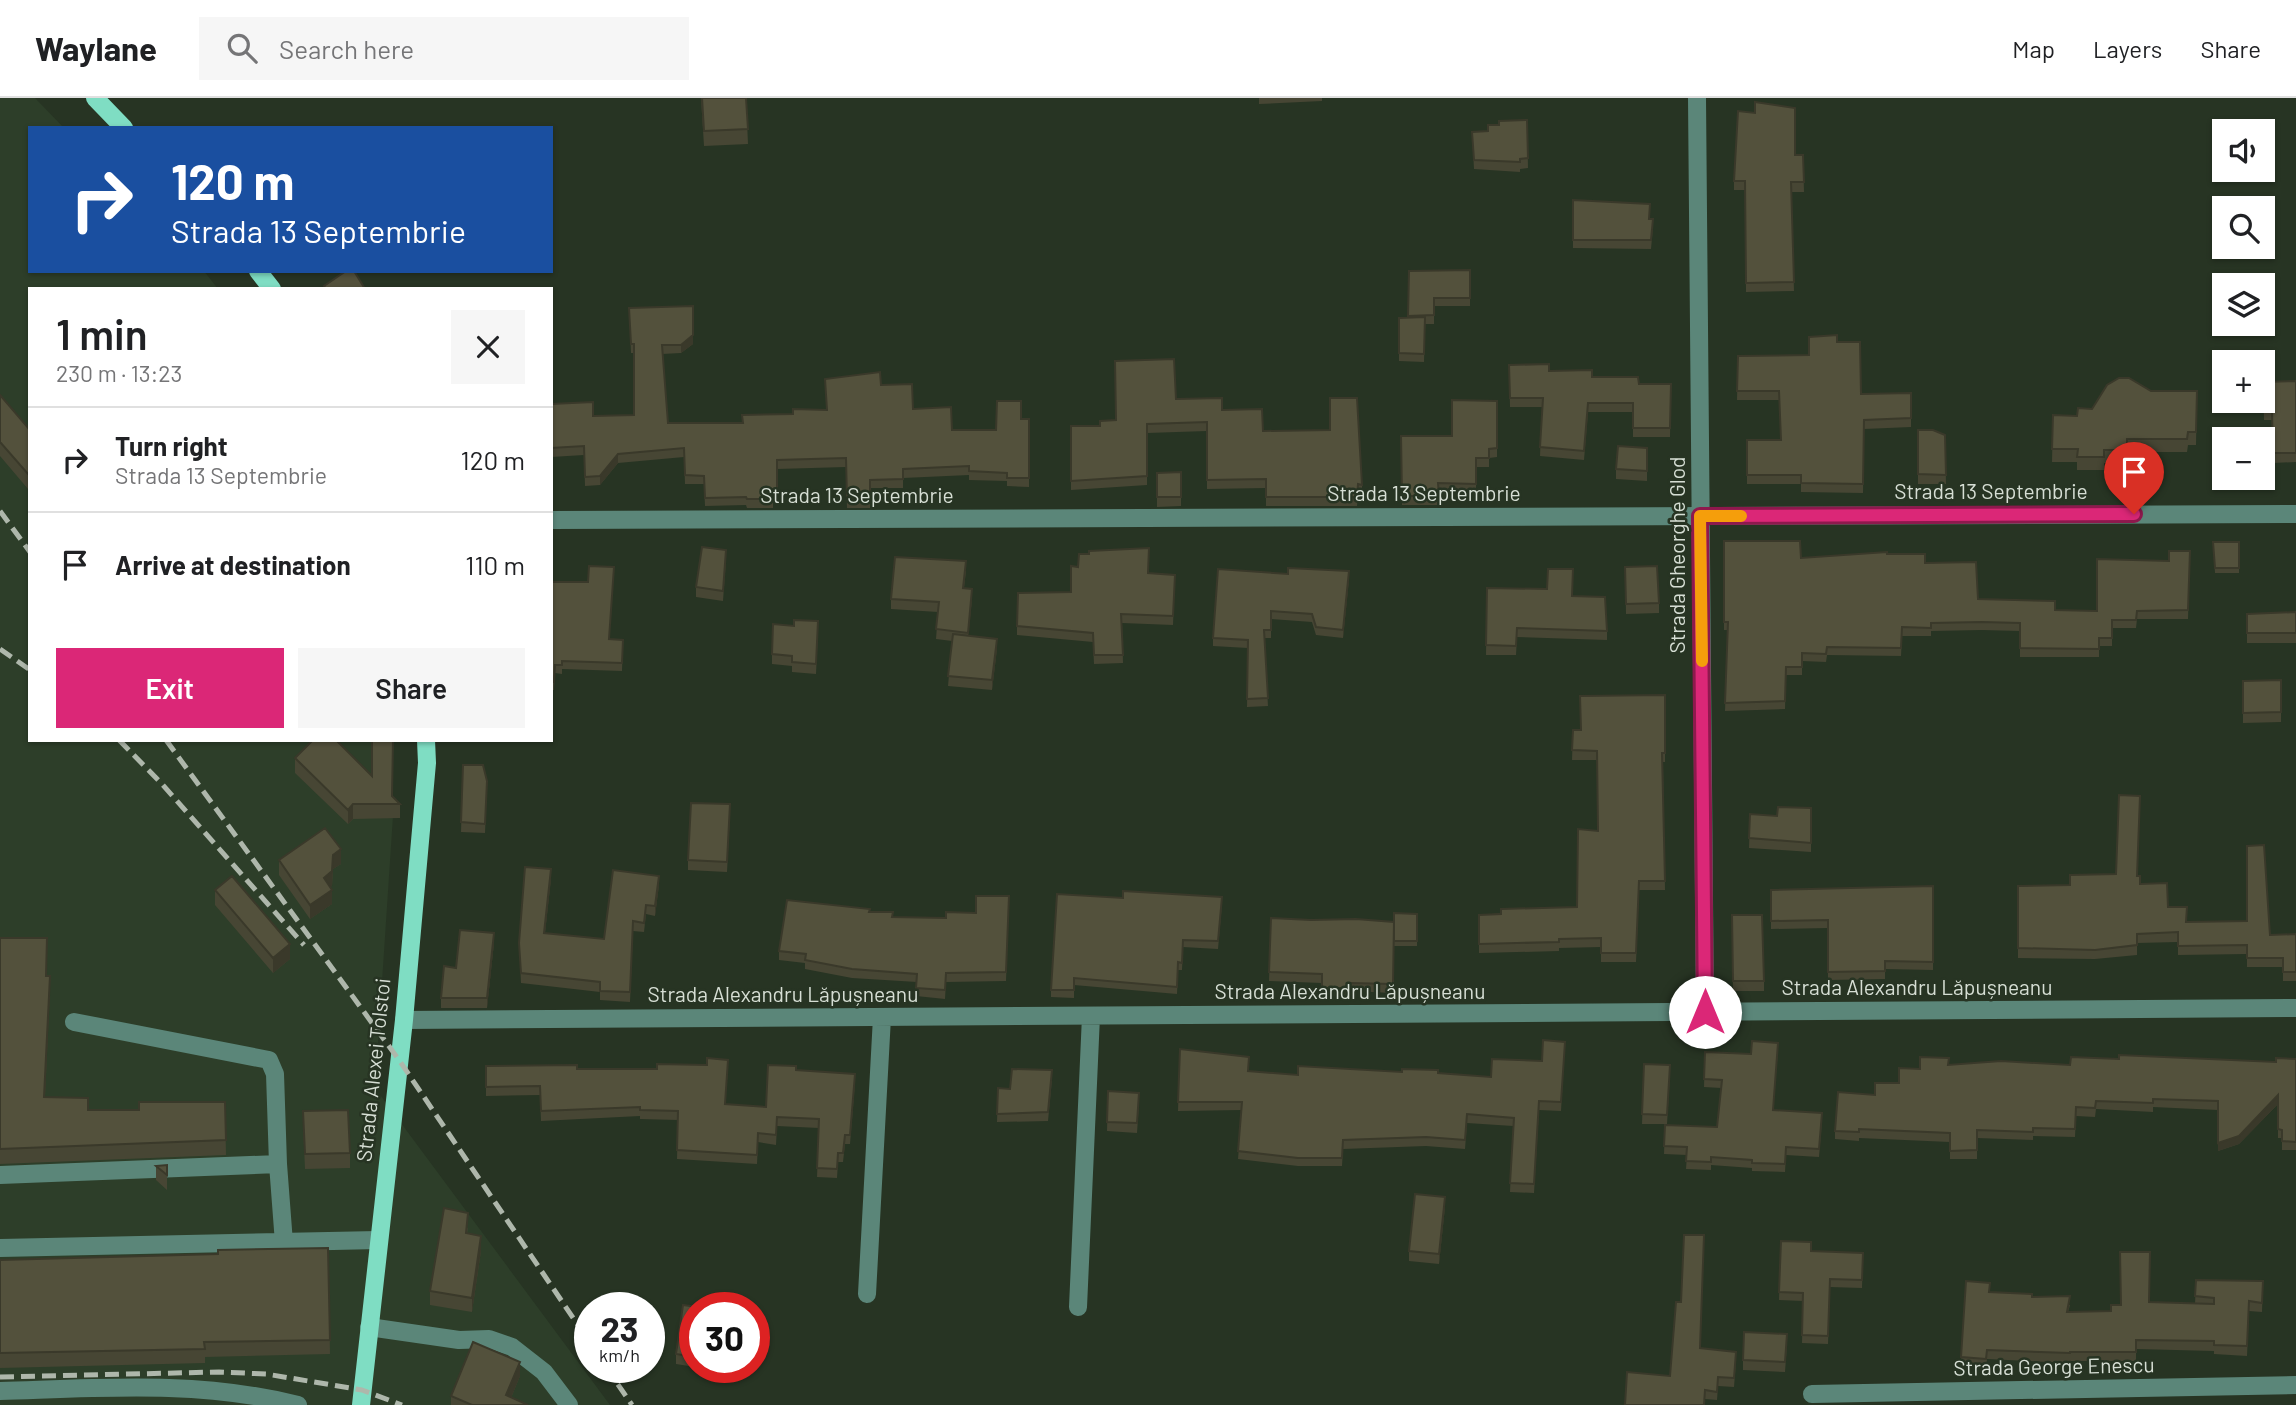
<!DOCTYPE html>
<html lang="en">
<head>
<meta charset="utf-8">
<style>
	body { margin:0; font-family:Barlow,sans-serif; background:#f6f6f6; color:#202124; height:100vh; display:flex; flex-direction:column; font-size:26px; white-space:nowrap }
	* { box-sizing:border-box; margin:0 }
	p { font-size:23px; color:#757577 }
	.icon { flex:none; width:38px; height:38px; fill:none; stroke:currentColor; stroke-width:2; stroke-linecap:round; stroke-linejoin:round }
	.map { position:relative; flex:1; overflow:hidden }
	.sheet { position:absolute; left:28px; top:189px; width:525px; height:455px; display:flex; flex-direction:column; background:#fff; border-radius:0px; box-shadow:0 2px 5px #0004 }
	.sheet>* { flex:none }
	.hud { position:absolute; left:28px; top:28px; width:525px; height:147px; border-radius:0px; box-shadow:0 2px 5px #0004; background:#1a4fa0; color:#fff; overflow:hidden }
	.controls { position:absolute; left:2212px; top:21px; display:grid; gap:14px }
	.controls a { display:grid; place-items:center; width:63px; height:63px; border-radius:0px; background:#fff; box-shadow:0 2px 5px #0004; font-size:35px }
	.speed { position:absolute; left:574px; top:1194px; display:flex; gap:14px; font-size:35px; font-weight:700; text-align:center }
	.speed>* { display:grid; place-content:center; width:91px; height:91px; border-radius:50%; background:#fff; box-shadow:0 2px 5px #0004; line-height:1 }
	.speed small { font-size:18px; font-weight:400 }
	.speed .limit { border:10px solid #d22; background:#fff; color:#111 }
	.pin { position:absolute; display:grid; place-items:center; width:60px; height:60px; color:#fff; margin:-72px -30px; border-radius:50% 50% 50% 0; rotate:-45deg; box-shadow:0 0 7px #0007 }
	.pin .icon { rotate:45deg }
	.me { position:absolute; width:77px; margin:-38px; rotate:0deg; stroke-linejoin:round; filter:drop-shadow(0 0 5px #0008) }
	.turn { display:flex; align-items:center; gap:24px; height:147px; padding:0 28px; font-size:32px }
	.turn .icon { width:91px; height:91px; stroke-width:2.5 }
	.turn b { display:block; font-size:49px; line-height:60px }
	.round { display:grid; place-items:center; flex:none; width:74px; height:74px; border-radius:0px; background:#f6f6f6 }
	.head { display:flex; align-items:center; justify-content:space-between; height:119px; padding:0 28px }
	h1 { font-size:42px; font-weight:600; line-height:52px }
	.button { display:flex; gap:14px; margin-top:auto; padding:14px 28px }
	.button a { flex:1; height:80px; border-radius:0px; background:#db2777; color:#fff; font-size:28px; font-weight:600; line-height:80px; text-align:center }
	.button a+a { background:#f6f6f6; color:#202124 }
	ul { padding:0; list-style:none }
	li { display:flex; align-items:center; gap:21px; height:105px; padding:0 28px; border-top:2px solid #e0e0e0 }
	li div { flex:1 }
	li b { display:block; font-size:26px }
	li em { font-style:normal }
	header { display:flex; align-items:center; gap:42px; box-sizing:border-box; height:98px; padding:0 35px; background:#fff; border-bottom:2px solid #e0e0e0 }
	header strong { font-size:33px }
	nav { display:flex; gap:38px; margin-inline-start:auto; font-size:24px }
	.search { width:490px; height:63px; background:#f6f6f6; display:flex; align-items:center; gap:18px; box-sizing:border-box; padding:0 24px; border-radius:0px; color:#757577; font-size:26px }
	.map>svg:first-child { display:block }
</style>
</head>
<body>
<header>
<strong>Waylane</strong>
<div class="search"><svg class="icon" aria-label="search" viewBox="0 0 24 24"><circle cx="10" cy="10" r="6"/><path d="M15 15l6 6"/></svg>Search here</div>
<nav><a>Map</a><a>Layers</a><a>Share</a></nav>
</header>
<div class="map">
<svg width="2296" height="1307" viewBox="0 0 2296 1307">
	<rect width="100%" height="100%" fill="#273423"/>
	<path fill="#2d3e29" d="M0,0H35L64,30H30V173H204L218,191H30V642H389L393,718L375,990L610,1307H0Z"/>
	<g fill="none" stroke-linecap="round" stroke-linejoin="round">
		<path stroke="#5b8679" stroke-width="18" d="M1697,0L1705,914
			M551,422L2296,416
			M404,922L2296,910
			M74,924L269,962L275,976L278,1066
			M0,1077L278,1066L284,1145
			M0,1150L378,1142
			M867,1196L882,919
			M1078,1209L1091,918
			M369,1229L459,1242L489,1241L512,1249L544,1274L569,1307
			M0,1293C99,1290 200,1282 298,1307
			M1812,1296L2296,1287"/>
		<path stroke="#7fddc3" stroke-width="18" d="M95,0L124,30
			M258,173L272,191
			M361,1307L404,922L427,665L426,642"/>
		<path stroke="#aeb7ab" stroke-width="5" stroke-dasharray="14 7" stroke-linecap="butt" d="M0,413L30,454
			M0,551L30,572
			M119,642L162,686L304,847
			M166,642L399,962L590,1245
			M606,1269L632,1307
			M0,1279L219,1274L266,1276L362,1292L402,1307"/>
	</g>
	<path fill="#474634" d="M701,0H746L748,46L704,48Z
		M1259,0H1322V3L1259,6Z
		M1527,22L1528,70L1520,71V74L1474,71L1472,34L1488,33L1499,27Z
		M1795,57H1803L1804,94H1791L1794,193L1746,194L1745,92H1734V83Z
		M1573,102L1649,121L1653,129L1651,151L1573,150Z
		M1470,172V208H1434V226H1425L1424,264L1399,263V220H1408L1409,173Z
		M629,210L693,246L681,255L662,256L668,325H742L793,316L827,312L825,281L881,287L913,311L952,332H996L1021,321H1029V389L1007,388V383L969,382V377L903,380V390H870V410H847L846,369L777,371V400H773V410H747L746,407L705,408L704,386H685L684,359L618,365L600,387L585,388L584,357L551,359V306L593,318L634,317V255H631Z
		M1837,244L1861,296L1911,295V329L1864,331L1863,395L1801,394V386H1747V342H1781L1779,302H1737L1738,258L1809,257Z
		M1509,267L1639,286H1671L1670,339H1633V314H1588L1584,362L1540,358L1542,309H1510Z
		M2296,283V364L2273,365L2272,322H2264L2263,284Z
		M2151,293H2197L2196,347H2188L2187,354H2127V365H2104V372H2077V364H2052L2053,317L2077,318L2092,311Z
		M0,297L30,332L28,391L0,358Z
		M1176,301L1222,312L1362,387V396L1358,395L1357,408H1266V390L1207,391V333L1147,335V387L1071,392V328H1100Z
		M1497,303V359L1489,360V369H1476V396L1438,395L1439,407H1402L1401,338H1452Z
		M1918,332L1945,337L1946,386H1918Z
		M1647,350V383L1616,381V371Z
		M1181,374V408L1157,409V375Z
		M1724,443L1801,460L1887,456L1925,465L1978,501L2055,512L2097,513L2169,463L2190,453L2188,521H2137L2136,530H2112V548H2099V559H2020V533L1982,532L1931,533V538H1902L1901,558L1827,557L1826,564L1802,563V577H1786L1785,611L1725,613L1728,532H1724Z
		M2213,444H2239V475H2215Z
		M726,462L723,503L696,499V489Z
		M1625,469L1659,505V515L1626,516Z
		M966,473L964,490L972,501L968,538L997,551L992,592L948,588L952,543L936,541L938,514L891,511V501Z
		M1148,475L1175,477L1173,527L1122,525L1123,565L1094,566L1093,544L1017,537V528L1071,494Z
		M1288,476L1349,481L1343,540L1316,537L1312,524L1271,521V540H1264L1268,608L1247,609L1248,550L1213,548V540Z
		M551,484L610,541L623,542L622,573L562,571V576L555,575L554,592H551Z
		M1487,490L1607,533V542L1517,539L1516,557H1486Z
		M2296,514V545H2247V516Z
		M818,533L816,576L792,574V568L772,566V556Z
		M2243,583L2281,614V624L2243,625Z
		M1665,597V664H1663L1665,792H1639L1636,864H1601V849L1559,850V853L1479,855V817L1577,809L1598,733L1597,662H1572L1573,632H1580Z
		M295,660L392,698L400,706V720L353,721L348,726L295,675Z
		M463,667L487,683L485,735L461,734Z
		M1811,710V754L1749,750L1750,716L1777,718Z
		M730,716L727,774L688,772V762Z
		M279,762L341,766L333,771L332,788L330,789L332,806L310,821L279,777Z
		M2138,778L2140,786L2186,824L2270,837L2296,836V883H2283V869H2247V856L2178,857V844L2137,845V857L2095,861L2018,860V788L2070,787Z
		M551,781L545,835L604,841L659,787L655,818L646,816L644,834L633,833L630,904L600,902V894L521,885L519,845Z
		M1933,788V872L1885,871V881L1828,882V830L1771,831V792Z
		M215,792L290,861L273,875L215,807Z
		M1009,798L1006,883L946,884L945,901L916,898L917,884L852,880L805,871V865L779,862V853L892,819L946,820L976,815Z
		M1222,806L1218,851L1183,849L1182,872H1178L1177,896L1074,887V900L1051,899V892Z
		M1394,815L1417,816V848H1394Z
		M1732,817L1764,883V893H1733Z
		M1271,820L1311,822L1394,824L1393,895L1350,893V899L1322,898V885L1269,883Z
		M0,840L46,878L50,892L45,999L88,1012H139L225,1004L226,1057L0,1066Z
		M494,845L487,910H441V900L456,870Z
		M1565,944L1561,1013L1539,1012L1534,1095L1510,1094L1513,1028L1467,1025L1465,1051L1426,1048L1343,1051L1342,1068H1298L1238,1061L1242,1012L1178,1013L1180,951L1249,973L1298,977L1402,974L1438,975L1491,979L1542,963Z
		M1778,953L1773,1012L1822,1023L1819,1059L1786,1057L1785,1074L1752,1073V1070L1711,1067V1072L1686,1071L1687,1057L1664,1056L1665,1027L1717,1029L1721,990L1704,989L1705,954L1751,956Z
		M2119,961L2276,964L2296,961V1052H2282V1040H2278V1006L2239,1046L2218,1053V1012L2153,1009V1014L2096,1011L2095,1019L2076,1018L2075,1039L2033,1038V1042L1977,1040V1061H1950V1044L1859,1040V1043L1835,1041V1033L1875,997L1899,985L1920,971L1948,967H2070Z
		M1644,966L1670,977L1667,1026H1642Z
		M486,968L577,971H728L725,1006L766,1009L796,972L855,985L850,1046H845L843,1064H838L837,1080L817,1079L819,1030L777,1028L776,1047L758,1044L757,1066L677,1061L678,1022L640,1021V1018L541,1023L540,997L486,998Z
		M1052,981L1048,1023L997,1024L998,990L1010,991Z
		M1108,993L1139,1005L1137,1035L1107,1033Z
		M303,1027L350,1055V1070L305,1071Z
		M167,1067V1092L156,1082V1068Z
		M1445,1109L1439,1166L1409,1163V1153Z
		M468,1129L467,1136L481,1153L472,1214L430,1207V1193Z
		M1781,1143L1811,1153L1863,1155L1862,1190L1830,1189L1828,1246L1802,1245L1803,1203L1779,1202Z
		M328,1150L330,1256L205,1259V1265L0,1270V1162L218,1156Z
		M2196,1182L2263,1183L2262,1214L2249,1213L2247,1258L2214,1256V1253L2136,1251V1263H2070V1265L1987,1261L1986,1270L1961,1269V1259L1990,1194L2032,1199L2070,1207L2068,1214L2111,1213L2121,1207L2149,1204L2195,1206Z
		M695,1209V1269H734L733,1275L676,1266V1256Z
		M1787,1246L1785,1274L1743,1272V1262Z
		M1701,1250L1736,1263L1734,1289L1718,1288L1717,1302L1705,1301V1307H1625L1670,1278Z
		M520,1278L511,1300L528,1307H451V1298Z"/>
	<path fill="#3a392a" d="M693,237V246L681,255V247Z
		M618,356V365L600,387V378Z
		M30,375V389L28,391V376Z
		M1349,473V481L1343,540V532Z
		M972,491V501L968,545V535Z
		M997,541V551L992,592V582Z
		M353,706V721L348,726V712Z
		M341,751V766L333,771L332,788L324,794V780L333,757Z
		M551,771V781L544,844V835Z
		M659,778V787L655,818V808Z
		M332,792V806L310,821V807Z
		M494,835V845L487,910V900Z
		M290,846V861L273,875V860Z
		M50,878V892L44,1014V999Z
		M2278,997V1006L2239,1046L2218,1053V1045Z
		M1445,1099V1109L1439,1166V1156Z
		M481,1138V1153L472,1214V1200Z
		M520,1264V1278L508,1307L506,1297Z"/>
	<path fill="#53513c" stroke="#3a392a" stroke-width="2" d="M702,0H746L748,31L704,33Z
		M1755,4L1795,10V57H1803L1804,84H1791L1794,184L1746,185L1745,83H1734L1738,13L1755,15Z
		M1527,22L1528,60L1520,61V64L1474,62L1472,34L1488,33V27H1499V23Z
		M1573,102L1650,106L1649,121H1653L1651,142H1573Z
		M1470,172V200H1434V217L1408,218L1409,173Z
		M346,173H354L365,191H326L324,188Z
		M693,208V237L681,247H662L668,325H743L742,317L793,316V311L827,312L825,281L880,274L881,287L912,286L913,311L951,309L952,332H996L997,303H1021V321H1029V380H1007V375L969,373V368L903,371V381L870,382V401H847L846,360L777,362V391H773V401H747L746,399L705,400L704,378L685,377L684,350L618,356L600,378L585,379L584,348L551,350V306L593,304V318L634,317V246H631L629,210Z
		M1425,219L1424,256L1399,255V220Z
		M1837,237V244H1860L1861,296L1911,295V320L1864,322L1863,386L1801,385V377H1747V342H1781L1779,293H1737L1738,258L1809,257V239Z
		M1174,261L1176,301L1222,300V312L1262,311L1263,333L1330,332V300H1357L1362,387L1358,386L1357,399H1266V381L1207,382V324L1147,326V378L1071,383V328H1100V323L1116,322L1115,263Z
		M1549,266V273L1592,272V279H1638L1639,286H1671L1670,330H1633V305H1588L1584,353L1540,349L1543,300H1510L1509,267Z
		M2119,280H2129L2151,293H2197L2196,334H2188L2187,341H2127V352H2104V359H2077L2078,351H2052L2053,317L2077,318L2078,310L2092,311L2107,287Z
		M2296,283V355H2273L2272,313H2264L2263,284Z
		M0,297L30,332V375L28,376L0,344Z
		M1452,302L1497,303V350L1489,351V360H1476V386L1438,385L1439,398H1402L1401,338H1452Z
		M1918,332H1933L1945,337L1946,377L1918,376Z
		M1618,348L1647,350V373L1616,371Z
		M1181,374V399H1157V375Z
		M1724,443H1800L1801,460L1887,454V456H1925V465L1976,464L1978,501L2055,503V512L2097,513V461L2169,463V453H2190L2188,512L2137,513L2136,522H2112V540H2099V551L2020,550V525L1982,524L1931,525V530L1902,529L1901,550L1827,549L1826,556L1802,555V569H1786L1785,603L1725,605L1728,524H1724Z
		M2213,444H2239V470H2215Z
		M702,449L726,452L723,493L696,489Z
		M1149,450L1148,475L1175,477L1173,518L1121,516L1123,557H1094L1093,535L1017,528L1018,495L1071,494V468L1078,469L1079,456H1089V453Z
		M895,459L966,463L963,490L972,491L968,535L936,531L939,504L891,501Z
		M589,468L614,469L609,541L623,542L622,565L562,563V567H555L554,584H551V484H588Z
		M1657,468L1659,505L1626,506L1625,469Z
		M1288,470L1349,473L1343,532L1316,529L1312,516L1271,513V532H1264L1268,600L1247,601L1248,542L1213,540L1218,471L1288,476Z
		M1548,471H1573L1572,498L1605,499L1607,533L1517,530L1516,548L1486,547L1487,490L1547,491Z
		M2296,514V535H2247V516Z
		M794,522L818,523L816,566L792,564V558L772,556L773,526L794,528Z
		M953,536L997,541L992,582L948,578Z
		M2281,582V614L2243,615V583Z
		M1665,597V655H1662L1665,783H1639L1636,855H1601V840L1559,841V844L1479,846V817L1501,816V811L1577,809L1578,731L1598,733L1597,653L1572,652L1573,632H1581L1580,598Z
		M313,642H336L372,678V642H393L392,698L400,706H353L348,712L295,660Z
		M463,667H483L487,683L485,726L461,724Z
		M2119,697L2140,698L2137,778H2140V786L2167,785L2168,809H2187L2186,824L2247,823V748L2264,747L2270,837L2296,836V874H2283V860H2247V847L2178,848V834L2137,836V847L2095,852L2018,850V788L2070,787V777L2116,776Z
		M691,705L730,706L727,764L688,762Z
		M1778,709L1811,710V745L1749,740L1750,716L1777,718Z
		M325,730L341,751L333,757L332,773L324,780L332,792L310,807L279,762Z
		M525,769L551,771L544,835L604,841L613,772L659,778L655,808L646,807L644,825L633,823L630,894L600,893V884L521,875L519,845Z
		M232,778L290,846L273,860L215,792Z
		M1933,788V864L1885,863V873L1828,874V822L1771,823V792Z
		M1123,793L1222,799L1218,843L1183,842L1182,865L1178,864L1177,889L1074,880V892H1051L1057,796L1123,800Z
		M976,798H1009L1006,874L946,875L945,892L916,890L917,876L852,871L805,862L806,856L779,853L787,802L870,811L869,814H893L892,819L946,820V814L976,815Z
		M1394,815L1417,816V843H1394Z
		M1732,817H1762L1764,883H1733Z
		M1271,820L1311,822L1356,821L1394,824L1393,886L1350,885V890H1322V876L1269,874Z
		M460,832L494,835L487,900H441L444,868L456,870Z
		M0,840H47L46,878H50L44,999L88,1000V1012H139V1004H225L226,1042L0,1051Z
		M1543,942L1565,944L1561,1004L1539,1003L1534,1086L1510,1085L1514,1020L1467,1016L1465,1042L1426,1039L1343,1042L1342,1060H1298L1238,1053L1242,1004H1178L1180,951L1249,959L1248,973L1298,977V968L1402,974V971L1438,972V975L1491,979L1492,961L1542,963Z
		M1752,943L1778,945L1773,1012L1822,1015L1819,1051L1786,1049L1785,1066L1752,1065V1062L1711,1059V1064L1686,1063L1687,1049L1664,1048L1665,1027L1717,1029L1722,982L1704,981L1705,954L1751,956Z
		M2119,957L2276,964V960L2296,961V1044L2282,1043V1032L2278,1031V997L2239,1038L2218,1045V1003L2153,1001V1005L2096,1003L2095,1010L2076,1009L2075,1031L2033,1030V1034L1977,1032V1052L1950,1053V1035L1859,1031V1034L1835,1033L1838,994L1875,997V985H1899V970L1920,971V959L1949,960L1948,967L2001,963L2070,967L2071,959L2119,961Z
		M707,960L728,962L725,1006L766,1009L768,967L796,968V972L855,976L850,1037H845L843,1055H838L837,1071L817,1070L819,1021L777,1019L776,1037L758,1035L757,1057L677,1052L678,1013L640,1012V1009L541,1013L540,988L486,989V968L577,967V971H657V966L707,967Z
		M1644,966L1670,967L1667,1017L1642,1016Z
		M1012,971L1052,972L1048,1014L997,1016L998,990L1010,991Z
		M1108,993L1139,995L1137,1025L1107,1024Z
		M348,1012L350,1055L305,1056L303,1013Z
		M167,1067V1077L156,1068Z
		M1415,1096L1445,1099L1439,1156L1409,1153Z
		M444,1110L468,1115L466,1135L481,1138L472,1200L430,1193Z
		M1684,1137H1704L1700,1250L1736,1254L1734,1280L1718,1279L1717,1294L1705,1292L1704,1307H1625L1627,1274L1670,1278L1676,1204H1681Z
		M1781,1143L1811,1144V1153L1863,1155L1862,1182L1830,1181L1828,1238L1802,1237L1803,1195L1779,1194Z
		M328,1150L330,1242L204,1244L205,1251L0,1255V1162L218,1156V1152Z
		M2120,1154H2150L2149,1204L2214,1206V1200L2195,1198L2196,1182L2263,1183L2262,1205L2249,1203L2247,1248L2214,1247V1243L2136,1242V1254H2070V1255L1987,1252L1986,1261L1961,1259L1966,1183L1990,1185L1989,1194L2032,1196V1199L2070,1198L2067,1214L2111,1213V1207H2121Z
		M683,1207L698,1209H695V1259L676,1256Z
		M1744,1234L1787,1236L1785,1264L1743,1262Z
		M473,1244L520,1264L506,1297L528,1307H472L451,1298Z"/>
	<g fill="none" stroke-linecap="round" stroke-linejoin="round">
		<defs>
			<path id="route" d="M1705,914L1700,418L2134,416"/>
		</defs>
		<use href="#route" stroke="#8e194d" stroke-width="18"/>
		<use href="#route" stroke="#db2777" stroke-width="12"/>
		<path stroke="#f59e0b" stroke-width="12" d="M1702,563L1700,418H1741"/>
	</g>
	<g text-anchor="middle" stroke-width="5" stroke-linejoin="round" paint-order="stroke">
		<g font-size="21" fill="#d6ded4" stroke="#273423">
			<text x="1991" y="401">Strada 13 Septembrie</text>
			<text x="1424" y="403">Strada 13 Septembrie</text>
			<text x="857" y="405">Strada 13 Septembrie</text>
			<text transform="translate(1678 457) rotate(-90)" y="7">Strada Gheorghe Glod</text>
			<text x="1917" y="897">Strada Alexandru Lăpușneanu</text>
			<text x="1350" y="901">Strada Alexandru Lăpușneanu</text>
			<text x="783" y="904">Strada Alexandru Lăpușneanu</text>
			<text transform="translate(374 972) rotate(-84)" y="7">Strada Alexei Tolstoi</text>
			<text transform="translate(2054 1269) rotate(-1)" y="7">Strada George Enescu</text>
		</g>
	</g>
</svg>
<div class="controls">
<a><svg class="icon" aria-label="sound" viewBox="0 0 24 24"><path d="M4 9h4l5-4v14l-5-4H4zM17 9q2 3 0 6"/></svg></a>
<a><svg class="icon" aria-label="search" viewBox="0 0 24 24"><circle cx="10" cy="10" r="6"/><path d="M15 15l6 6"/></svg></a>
<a><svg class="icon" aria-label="layers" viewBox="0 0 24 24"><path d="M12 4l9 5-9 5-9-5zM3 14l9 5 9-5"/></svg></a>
<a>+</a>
<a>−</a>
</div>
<div class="speed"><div>23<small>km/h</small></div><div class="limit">30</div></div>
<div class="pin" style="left:2134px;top:416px;background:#d93025"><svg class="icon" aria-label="arrive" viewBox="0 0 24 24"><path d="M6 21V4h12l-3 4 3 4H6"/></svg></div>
<svg class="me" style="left:1705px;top:914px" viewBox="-20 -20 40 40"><circle r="19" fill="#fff"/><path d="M0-13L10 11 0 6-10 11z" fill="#db2777"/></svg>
<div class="hud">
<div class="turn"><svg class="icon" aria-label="right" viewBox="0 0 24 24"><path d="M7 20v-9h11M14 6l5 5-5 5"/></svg><div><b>120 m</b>Strada 13 Septembrie</div></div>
</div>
<section class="sheet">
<div class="head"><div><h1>1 min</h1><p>230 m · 13:23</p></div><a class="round"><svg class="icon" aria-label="close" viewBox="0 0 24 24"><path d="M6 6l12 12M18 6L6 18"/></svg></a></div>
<ul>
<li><svg class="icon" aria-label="right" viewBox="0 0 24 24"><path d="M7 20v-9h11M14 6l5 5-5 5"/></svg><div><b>Turn right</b><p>Strada 13 Septembrie</p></div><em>120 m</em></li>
<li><svg class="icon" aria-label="arrive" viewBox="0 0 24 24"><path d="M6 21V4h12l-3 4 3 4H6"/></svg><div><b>Arrive at destination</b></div><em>110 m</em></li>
</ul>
<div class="button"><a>Exit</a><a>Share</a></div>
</section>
</div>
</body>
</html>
